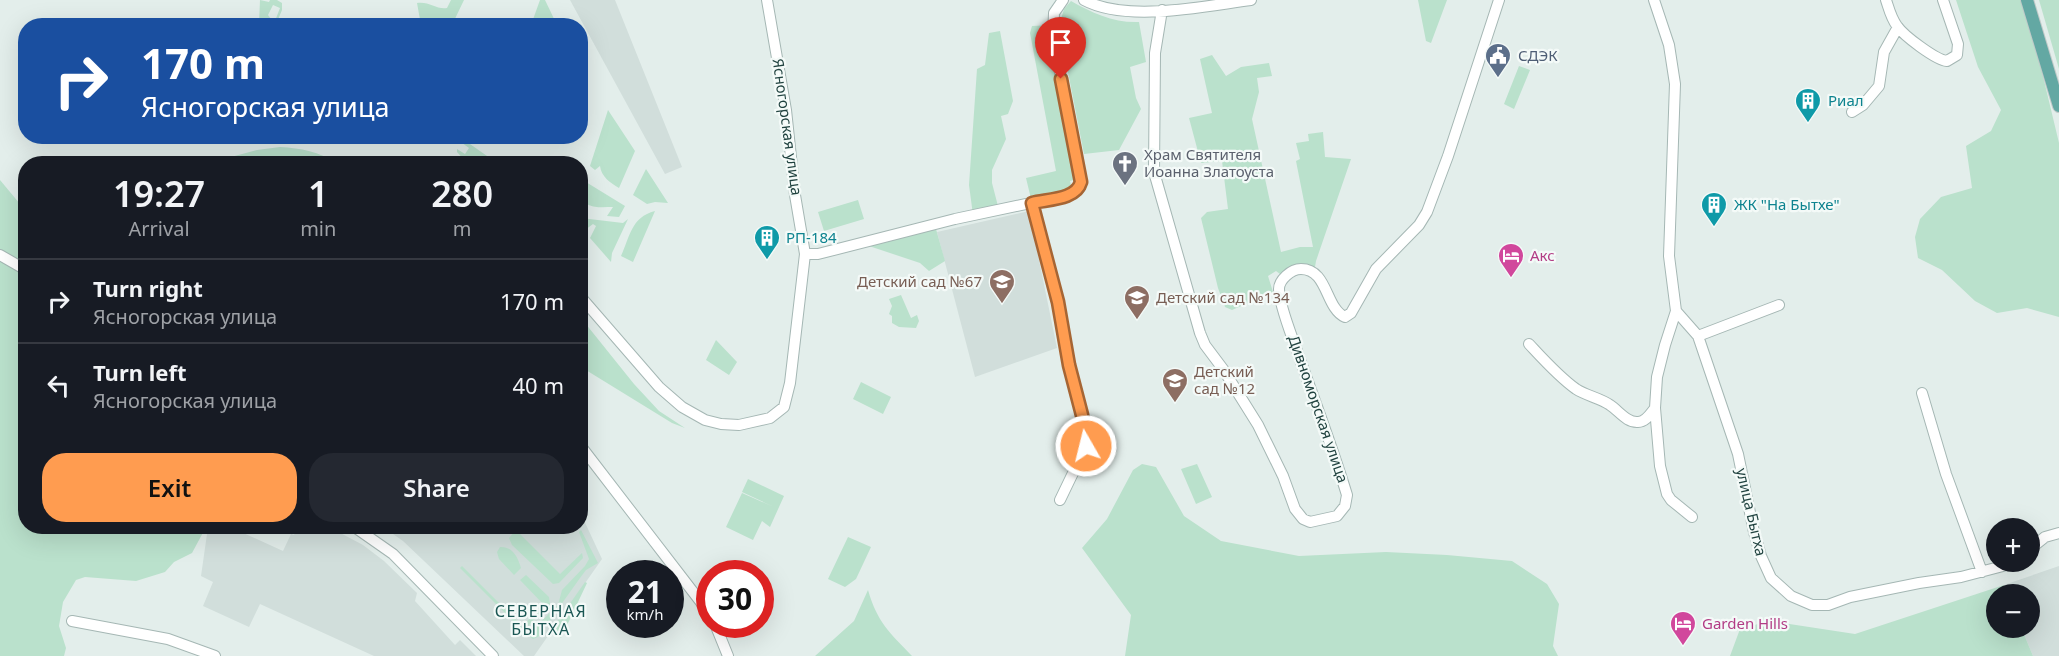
<!DOCTYPE html>
<html lang="en">
<head>
<meta charset="utf-8">
<style>
	body { margin:0; font-family:"Noto Sans",sans-serif; background:#242831; color:#f1f3f6; height:100vh; display:flex; flex-direction:column; font-size:22px; white-space:nowrap }
	* { box-sizing:border-box; margin:0 }
	p { font-size:20px; color:#9ea1a6 }
	.icon { flex:none; width:33px; height:33px; fill:none; stroke:currentColor; stroke-width:2; stroke-linecap:round; stroke-linejoin:round }
	.map { position:relative; flex:1; overflow:hidden }
	.sheet { position:absolute; left:18px; top:156px; width:570px; height:378px; display:flex; flex-direction:column; background:#171b24; border-radius:24px; box-shadow:0 6px 24px #0002 }
	.sheet>* { flex:none }
	.top-card { position:absolute; left:18px; top:18px; width:570px; height:126px; border-radius:24px; box-shadow:0 6px 24px #0002; background:#1a4fa0; color:#fff; overflow:hidden }
	.tools { position:absolute; left:1986px; top:518px; display:grid; gap:12px }
	.tools a { display:grid; place-items:center; width:54px; height:54px; border-radius:50%; background:#171b24; box-shadow:0 6px 24px #0002; font-size:30px }
	.speed { position:absolute; left:606px; top:560px; display:flex; gap:12px; font-size:30px; font-weight:700; text-align:center }
	.speed>* { display:grid; place-content:center; width:78px; height:78px; border-radius:50%; background:#171b24; box-shadow:0 6px 24px #0002; line-height:1 }
	.speed small { font-size:15px; font-weight:400 }
	.speed .limit { border:9px solid #d22; background:#fff; color:#111 }
	.pin { position:absolute; display:grid; place-items:center; width:51px; height:51px; color:#fff; margin:-62px -26px; border-radius:50% 50% 50% 0; rotate:-45deg; box-shadow:0 0 6px #0007 }
	.pin .icon { rotate:45deg }
	.me { position:absolute; width:66px; margin:-33px; rotate:352deg; stroke-linejoin:round; filter:drop-shadow(0 0 4px #0008) }
	.turn { display:flex; align-items:center; gap:21px; height:126px; padding:0 24px; font-size:27px }
	.turn .icon { width:78px; height:78px; stroke-width:2.5 }
	.turn b { display:block; font-size:42px; line-height:51px }
	.eta { display:flex; justify-content:space-evenly; align-items:center; height:102px; text-align:center }
	.eta b { font-size:36px; font-weight:600; line-height:42px }
	.action { display:flex; gap:12px; margin-top:auto; padding:12px 24px }
	.action a { flex:1; height:69px; border-radius:24px; background:#ff9c50; color:#111; font-size:24px; font-weight:600; line-height:69px; text-align:center }
	.action a+a { background:#242831; color:#f1f3f6 }
	ul { padding:0; list-style:none }
	li { display:flex; align-items:center; gap:18px; height:84px; padding:0 24px; border-top:2px solid #363941 }
	li div { flex:1 }
	li b { display:block; font-size:22px }
	li em { font-style:normal }
	.map>svg:first-child { display:block }
</style>
</head>
<body>
<div class="map">
<svg width="2059" height="656" viewBox="0 0 2059 656">
	<rect width="100%" height="100%" fill="#e3eeeb"/>
	<path fill="#d1dedb" d="M570,0H615L682,167L665,174Z
		M1029,211L1057,348L975,377L937,232Z
		M581,514L602,559L534,656H524L403,541L383,527L580,526Z
		M208,527H230L283,551L291,534L294,535L298,527H329L363,545L384,561L417,593L415,601L455,645L460,640L476,656H374L260,604L249,627L203,606L213,582L201,576Z
		M2059,566V656H2033L2021,627H2030V594H2008L2004,585Z"/>
	<path fill="#bae1cc" d="M260,0L269,2L270,0H277L282,3V10L277,22L275,21L280,8L273,5L268,15L271,19L270,25H259Z
		M451,0H464L452,25H421L417,3C429,1 437,10 447,8Z
		M540,0H545L557,25H531Z
		M1418,0H1447L1431,43L1426,41Z
		M1956,0H2022L2036,47L2059,143V317L2027,308L1997,313L1975,301L1942,270L1918,258L1915,237L1920,219L1941,197L1972,188L1966,146L1991,131L2001,110L1978,67Z
		M2039,0H2059V69Z
		M1071,1C1092,13 1114,23 1139,22L1146,62L1130,67L1136,98L1141,109L1119,150L1084,154L1059,26L1064,9Z
		M1052,25L1080,178L1070,181L1073,194L1032,203L1026,178L1056,171L1030,33L1032,26Z
		M1000,31L1013,101L1008,114L1001,116L1006,139L992,170V183L999,210L973,215L969,185L977,69L985,65L989,33Z
		M1212,55L1226,76L1241,67L1269,63L1272,76L1257,78L1259,92L1252,119L1281,252L1300,247H1313L1296,161L1300,159L1296,143L1309,141L1308,134L1323,132L1325,157L1351,159L1316,261L1314,273L1308,270L1284,277L1276,271L1268,276L1273,292L1232,310L1225,307L1218,288L1201,218L1207,212L1228,209L1222,161L1201,163L1189,118L1212,113L1200,59Z
		M1519,66L1530,70L1514,109L1504,104Z
		M608,110L635,151L619,188C610,183 601,176 600,166L595,170L590,166Z
		M454,137H460L497,163L466,162L457,152V149L465,154L469,148Z
		M280,147C301,148 319,152 337,163H229L231,157L257,150Z
		M646,169L668,203L655,202L647,204L633,195Z
		M581,179L625,206L619,217L607,216L613,207C601,207 583,210 582,194L581,195Z
		M0,180L25,210L26,526L206,527L192,553L174,562L165,572L136,581L85,577L76,580L63,602L59,626L66,648L64,656H0Z
		M858,200L864,219L824,231L818,212Z
		M655,211L633,262L621,256C630,237 631,217 655,211Z
		M581,218L623,223L628,219L612,253L611,262L590,238L596,226L593,224L585,230L581,224Z
		M936,229L945,261L929,271L920,263L869,246Z
		M901,295L911,318L917,315L919,321L916,328L899,327L892,323V316L889,314L892,306L889,299Z
		M581,318L634,384L659,411L685,428L672,423L581,367Z
		M716,340L737,362L729,375L706,360Z
		M861,382L891,397L883,414L853,399Z
		M1142,464L1156,467L1184,516L1221,541L1299,556L1386,552L1447,555L1512,561L1547,584L1559,604L1553,646L1558,656H1125L1131,615L1082,548L1107,519L1133,470Z
		M1197,464L1212,497L1196,504L1181,469Z
		M748,479L784,496L770,527L762,521L753,540L726,527L742,493L774,507L742,492Z
		M516,530L560,574L582,553L583,558L559,583L553,584L512,545L509,538Z
		M581,530L598,563L586,570L580,578L538,637L533,639L529,636L530,632L558,605L562,590L585,566L589,559L579,532Z
		M848,537L871,547L856,579L845,587L828,579Z
		M500,547C513,546 518,558 521,568L514,575L499,559L497,552Z
		M462,566L522,626L544,605L520,580L526,575L549,597L550,604L526,628H520L460,568Z
		M585,582L587,583L561,638L550,632Z
		M2004,585L2008,594H1996V627H2021L2033,656H1730L1740,629L1769,621L1855,634Z
		M868,590C877,622 890,633 912,656H815L854,621Z"/>
	<g fill="none" stroke-linecap="round" stroke-linejoin="round">
		<defs>
			<path id="minor" d="M1084,0C1127,23 1204,6 1251,0
				M1654,0L1669,45L1675,84L1669,256L1676,311L1698,336L1738,454L1754,532L1761,556L1771,578L1791,596L1812,605H1828L1850,597L1919,583L1961,577L2003,566L2012,561
				M1886,0C1889,9 1891,18 1897,26C1904,36 1936,60 1947,61L1957,55L1958,44L1943,0
				M1162,10L1155,53L1154,172L1200,333L1205,345L1223,369L1258,425L1283,476L1295,509L1303,519L1310,522L1337,516L1345,506L1347,495C1332,446 1314,399 1297,351C1292,336 1279,305 1279,289C1279,280 1291,269 1301,269C1328,269 1325,308 1345,317L1351,313L1376,269L1419,225L1427,212L1448,156L1499,0
				M1852,112L1863,105L1879,86L1884,52L1898,27
				M1032,203L1058,302L1069,365L1086,435V446L1060,500
				M805,254H818L955,219L1073,194L1079,189L1081,182L1053,36L1054,13L1063,0
				M0,255L26,270
				M580,296L659,387L682,407L705,420L721,424L739,425L770,418L784,407L790,383L805,254L795,195L786,110L767,0
				M1676,311L1665,345L1657,377L1655,408L1660,466L1667,494L1671,500L1692,517
				M1698,336L1779,305
				M1529,344C1543,359 1559,377 1576,389C1587,396 1600,398 1610,405C1619,411 1627,423 1638,422C1646,422 1650,414 1655,408
				M1922,393L1946,474L1982,572
				M580,445L710,614
				M353,526L393,554L493,656
				M2030,549L2045,537L2059,533
				M72,621L168,639L215,656
				M715,624L728,656"/>
			<path id="major" d="M2027,0L2059,106"/>
		</defs>
		<use href="#minor" stroke="#a5b7b4" stroke-width="12"/>
		<use href="#major" stroke="#c1cac9" stroke-width="14"/>
		<use href="#minor" stroke="#fff" stroke-width="10"/>
		<use href="#major" stroke="#63a8a3" stroke-width="12"/>
	</g>
	<g fill="none" stroke-linecap="round" stroke-linejoin="round">
		<defs>
			<path id="route" d="M1061,79L1081,182C1076,200 1048,199 1032,203L1058,302L1069,365L1082,415L1086,446"/>
		</defs>
		<use href="#route" stroke="#a66534" stroke-width="15"/>
		<use href="#route" stroke="#ff9c50" stroke-width="10"/>
	</g>
	<defs>
		<symbol id="civic-pin" viewBox="-11 -11 22 30"><path d="M0 17L-7.5 6A9.5 9.5 0 1 1 7.5 6Z" fill="#5c6f8a" stroke="#f4faf8"/><path d="M-.6-6.5H3V-4.5H.6V-3L4-1V1h2V6H-6V1h2V-1L-.6-3ZM-1.2 2.5V6h2.4V2.5Z" fill="#fff"/></symbol>
		<symbol id="building-pin" viewBox="-11 -11 22 30"><path d="M0 17L-7.5 6A9.5 9.5 0 1 1 7.5 6Z" fill="#0f9aa8" stroke="#f4faf8"/><path d="M-4-6H4V6H1V3H-1V6H-4ZM-2.5-4.3h1.7v1.8h-1.7ZM.8-4.3h1.7v1.8H.8ZM-2.5-1h1.7V.8h-1.7ZM.8-1h1.7V.8H.8Z" fill="#fff"/></symbol>
		<symbol id="church-pin" viewBox="-11 -11 22 30"><path d="M0 17L-7.5 6A9.5 9.5 0 1 1 7.5 6Z" fill="#6b7280" stroke="#f4faf8"/><path d="M-1.2-6h2.4v3.5h3.3v2.4h-3.3V6h-2.4V-.1h-3.3v-2.4h3.3Z" fill="#fff"/></symbol>
		<symbol id="hotel-pin" viewBox="-11 -11 22 30"><path d="M0 17L-7.5 6A9.5 9.5 0 1 1 7.5 6Z" fill="#d1479c" stroke="#f4faf8"/><path d="M-6-4.5h1.5V1H6V5H4.5V3h-9V5H-6ZM-4 0a1.8 1.8 0 1 1 3.6 0ZM.5 0V-2.5h3Q6-2.5 6 0Z" fill="#fff"/></symbol>
		<symbol id="school-pin" viewBox="-11 -11 22 30"><path d="M0 17L-7.5 6A9.5 9.5 0 1 1 7.5 6Z" fill="#8d6e63" stroke="#f4faf8"/><path d="M0-5L7-2L0 1L-7-2ZM-4 1L0 2.5L4 1V4Q0 6-4 4Z" fill="#fff"/></symbol>
	</defs>
	<g fill-rule="evenodd">
		<use href="#civic-pin" x="1483" y="41" width="30" height="40"/>
		<use href="#building-pin" x="1793" y="86" width="30" height="40"/>
		<use href="#church-pin" x="1110" y="149" width="30" height="40"/>
		<use href="#building-pin" x="1699" y="190" width="30" height="40"/>
		<use href="#building-pin" x="752" y="223" width="30" height="40"/>
		<use href="#hotel-pin" x="1496" y="241" width="30" height="40"/>
		<use href="#school-pin" x="987" y="267" width="30" height="40"/>
		<use href="#school-pin" x="1122" y="283" width="30" height="40"/>
		<use href="#school-pin" x="1160" y="366" width="30" height="40"/>
		<use href="#hotel-pin" x="1668" y="609" width="30" height="40"/>
	</g>
	<g text-anchor="middle" stroke-width="4.5" stroke-linejoin="round" paint-order="stroke">
		<g font-size="15" fill="#4e5e75" stroke="#f4faf8" text-anchor="start">
			<text x="1518" y="61">СДЭК</text>
		</g>
		<g font-size="15" fill="#0d838f" stroke="#f4faf8" text-anchor="start">
			<text x="1828" y="106">Риал</text>
			<text x="1734" y="210">ЖК "На Бытхе"</text>
			<text x="786" y="243">РП-184</text>
		</g>
		<g font-size="15" fill="#20423f" stroke="#f4faf8">
			<text transform="translate(787 127) rotate(82)" y="5">Ясногорская улица</text>
			<text transform="translate(1318 409) rotate(71)" y="5">Дивноморская улица</text>
			<text transform="translate(1751 512) rotate(77)" y="5">улица Бытха</text>
		</g>
		<g font-size="15" fill="#5b616d" stroke="#f4faf8" text-anchor="start">
			<text x="1144" y="160">Храм Святителя<tspan x="1144" dy="17">Иоанна Златоуста</tspan></text>
		</g>
		<g font-size="15" fill="#b23c85" stroke="#f4faf8" text-anchor="start">
			<text x="1530" y="261">Акс</text>
			<text x="1702" y="629">Garden Hills</text>
		</g>
		<g font-size="15" fill="#785e54" stroke="#f4faf8" text-anchor="start">
			<text x="982" y="287" text-anchor="end">Детский сад №67</text>
			<text x="1156" y="303">Детский сад №134</text>
			<text x="1194" y="377">Детский<tspan x="1194" dy="17">сад №12</tspan></text>
		</g>
		<g font-size="16" letter-spacing="1.5" fill="#1a5653" stroke="#f4faf8">
			<text x="541" y="617">СЕВЕРНАЯ<tspan x="541" dy="18">БЫТХА</tspan></text>
		</g>
	</g>
</svg>
<div class="tools">
<a>+</a>
<a>−</a>
</div>
<div class="speed"><div>21<small>km/h</small></div><div class="limit">30</div></div>
<div class="pin" style="left:1061px;top:79px;background:#d93025"><svg class="icon" aria-label="arrive" viewBox="0 0 24 24"><path d="M6 21V4h12l-3 4 3 4H6"/></svg></div>
<svg class="me" style="left:1086px;top:446px" viewBox="-20 -20 40 40"><circle r="17" fill="#ff9c50" stroke="#fff" stroke-width="3"/><path d="M0-11L8 9 0 5-8 9z" fill="#fff"/></svg>
<div class="top-card">
<div class="turn"><svg class="icon" aria-label="right" viewBox="0 0 24 24"><path d="M7 20v-9h11M14 6l5 5-5 5"/></svg><div><b>170 m</b>Ясногорская улица</div></div>
</div>
<section class="sheet">
<div class="eta">
<div><b>19:27</b><p>Arrival</p></div>
<div><b>1</b><p>min</p></div>
<div><b>280</b><p>m</p></div>
</div>
<ul>
<li><svg class="icon" aria-label="right" viewBox="0 0 24 24"><path d="M7 20v-9h11M14 6l5 5-5 5"/></svg><div><b>Turn right</b><p>Ясногорская улица</p></div><em>170 m</em></li>
<li><svg class="icon" aria-label="left" viewBox="0 0 24 24"><path d="M17 20v-9H6M10 6l-5 5 5 5"/></svg><div><b>Turn left</b><p>Ясногорская улица</p></div><em>40 m</em></li>
</ul>
<div class="action"><a>Exit</a><a>Share</a></div>
</section>
</div>
</body>
</html>
